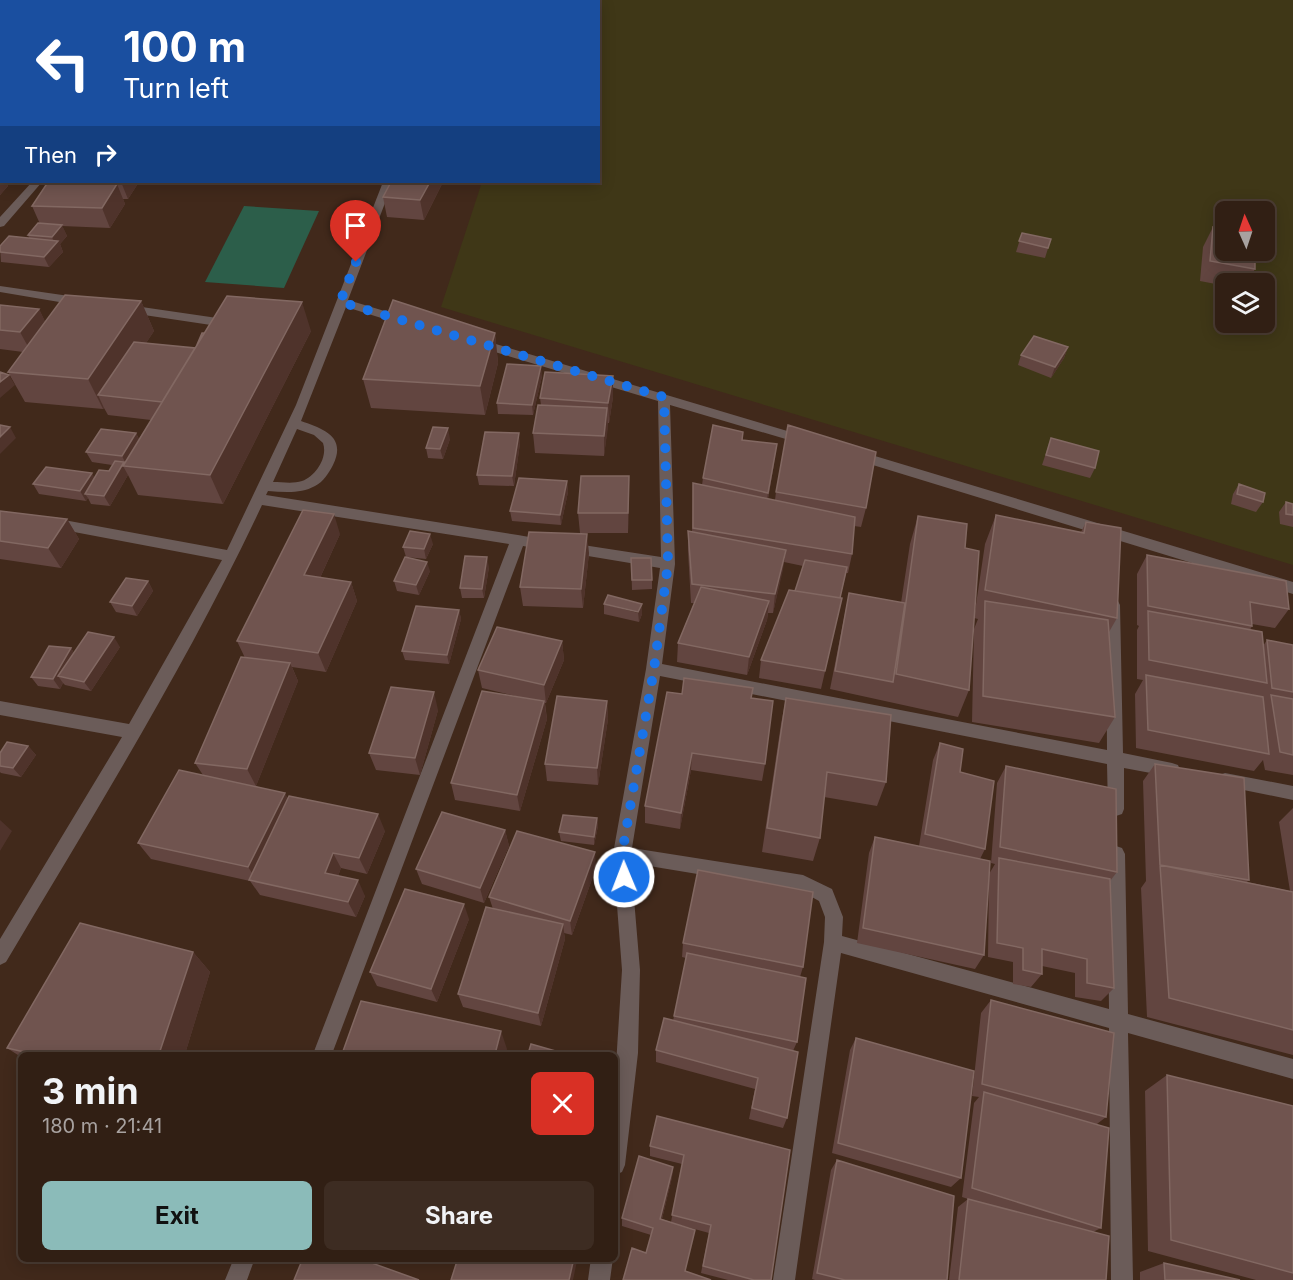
<!DOCTYPE html>
<html lang="en">
<head>
<meta charset="utf-8">
<style>
	body { margin:0; font-family:Inter,sans-serif; background:#3d2c22; color:#f1f3f6; height:100vh; display:flex; flex-direction:column; font-size:22px; white-space:nowrap }
	* { box-sizing:border-box; margin:0 }
	p { font-size:20px; color:#a8a2a0 }
	.icon { flex:none; width:33px; height:33px; fill:none; stroke:currentColor; stroke-width:2; stroke-linecap:round; stroke-linejoin:round }
	.map { position:relative; flex:1; overflow:hidden }
	.drawer { position:absolute; left:18px; top:1052px; width:600px; height:210px; display:flex; flex-direction:column; background:#311f14; border-radius:9px; box-shadow:0 3px 15px #0003,0 0 0 2px #4c3d34 }
	.drawer>* { flex:none }
	.banner { position:absolute; left:0px; top:0px; width:600px; height:183px; box-shadow:0 3px 15px #0003,0 0 0 2px #4c3d34; background:#1a4fa0; color:#fff; overflow:hidden }
	.needle { width:39px; rotate:357deg }
	.fabs { position:absolute; left:1215px; top:201px; display:grid; gap:12px }
	.fabs a { display:grid; place-items:center; width:60px; height:60px; border-radius:9px; background:#311f14; box-shadow:0 3px 15px #0003,0 0 0 2px #4c3d34; font-size:30px }
	.pin { position:absolute; display:grid; place-items:center; width:51px; height:51px; color:#fff; margin:-62px -26px; border-radius:50% 50% 50% 0; rotate:-45deg; box-shadow:0 0 6px #0007 }
	.pin .icon { rotate:45deg }
	.me { position:absolute; width:66px; margin:-33px; rotate:359deg; stroke-linejoin:round; filter:drop-shadow(0 0 4px #0008) }
	.turn { display:flex; align-items:center; gap:21px; height:126px; padding:0 24px; font-size:27px }
	.turn .icon { width:78px; height:78px; stroke-width:2.5 }
	.turn b { display:block; font-size:42px; line-height:51px }
	.then { display:flex; align-items:center; height:57px; padding:0 24px; background:#0003; gap:12px; font-size:22px }
	.round { display:grid; place-items:center; flex:none; width:63px; height:63px; border-radius:9px; background:#3d2c22 }
	.summary { display:flex; align-items:center; justify-content:space-between; height:102px; padding:0 24px }
	h1 { font-size:36px; font-weight:700; line-height:45px }
	.primary-button { display:flex; gap:12px; margin-top:auto; padding:12px 24px }
	.primary-button a { flex:1; height:69px; border-radius:9px; background:#8bbbb9; color:#111; font-size:24px; font-weight:700; line-height:69px; text-align:center }
	.primary-button a+a { background:#3d2c22; color:#f1f3f6 }
	.map>svg:first-child { display:block }
</style>
</head>
<body>
<div class="map">
<svg width="1293" height="1280" viewBox="0 0 1293 1280">
	<rect width="100%" height="100%" fill="#41291b"/>
	<path fill="#2c5e4a" d="M244,206L319,211L284,288L205,282Z"/>
	<path fill="#3f3717" fill-rule="evenodd" d="M543,0H1293V565L441,307L482,182H598V2ZM1226,212H1264V250H1226ZM1226,284H1264V322H1226Z"/>
	<g fill="none" stroke-linecap="round" stroke-linejoin="round">
		<path fill="#6b5c59" fill-rule="evenodd" d="M48,0H57L47,2Z
			M307,0H315L306,2Z
			M460,0H468L459,2Z
			M2,47V54L0,55V48Z
			M32,182H42L4,226L0,227V217Z
			M383,182H393L348,300L411,319L413,322L407,326L346,307L301,421C323,429 347,436 333,465C329,473 323,482 315,486C301,494 284,492 268,491L266,495L518,535L546,540L553,545L546,550L523,546L332,1054H313L509,544L262,505C188,663 95,812 6,962L0,965V939L122,737L0,715V701L129,724L222,560L53,528L46,523L53,518L227,550L296,405ZM297,429L314,435L323,443C328,457 316,476 302,481C293,484 282,482 273,482Z
			M0,286L83,298L89,302L83,306L0,292Z
			M128,305L231,320L237,324L231,328L124,312V306Z
			M479,339L811,438L812,441L806,445L670,405L675,564L662,664L1107,750L1106,605L1108,601H1118L1120,605L1123,753L1172,763L1178,765L1180,770L1178,775L1172,777L1124,768V809L1122,814L1116,816L1110,814L1108,809L1107,764L660,676L632,848L803,875L832,889L843,917L842,936L1109,1009L1107,854L1110,848L1116,846L1122,848L1125,854L1128,1014L1293,1059V1079L1128,1033L1133,1280H1111L1109,1028L841,953L795,1280H773L824,942L825,917L819,901L801,891L631,863L640,970L638,1053L625,1165L622,1172L615,1175V1081L622,970L613,854L646,669L660,568L570,553L563,548L570,543L661,557L658,401L475,346V340Z
			M855,450L1293,582V594L850,458L848,455Z
			M1225,773L1293,786V800L1219,785L1217,780L1219,775Z
			M234,1258H255L247,1280H225Z
			M591,1258H613L610,1280H588Z"/>
	</g>
	<path fill="#624540" d="M66,0H90V2H67Z
		M181,0H249V2L180,1Z
		M2,57V74H0V58Z
		M0,83L2,84V141H0Z
		M0,147H2V171H1L8,186L0,195Z
		M48,182H139L128,199H123L125,204L110,228L62,226L67,236L60,244L63,252L49,267L1,262L0,246L29,238L28,235L40,224L32,206Z
		M391,182H443L424,220L387,217L383,197Z
		M1213,227L1255,269L1247,284H1226V286L1200,281L1203,247Z
		M1022,233L1051,239L1045,258L1016,252Z
		M141,301L154,331L146,343L195,348L311,331L223,504L138,495L128,475L110,506L91,504L88,498L86,501L39,494L33,484L95,478L109,471L112,465L92,462L86,452L136,433L139,439L151,420L108,415L104,408L103,409L25,402L8,372L23,352L0,349V305L39,309L45,322Z
		M495,333L498,363L485,415L371,408L363,379Z
		M1068,347L1064,358L1051,378L1018,365L1021,355Z
		M542,376L533,415L498,414L497,403Z
		M613,376V397L609,423H608L604,456L535,453L533,433L541,405L540,398Z
		M743,432V440L774,464L768,499L775,500L776,492L866,508L861,527L854,526L852,554L848,573H846L840,598H842L821,689L759,678L761,660L795,591L803,566L784,562L773,613H768L767,620L747,675L677,662L678,643L694,603H691L688,551V531L692,532L693,483L702,485L703,478Z
		M1051,438L1095,468L1090,478L1042,465Z
		M450,439L443,459L428,458L426,448Z
		M520,443L514,486L479,485L477,475Z
		M567,481L568,492L561,525L512,521L510,511Z
		M1239,484L1263,502L1256,512L1231,504L1233,494Z
		M629,496L628,533H580L578,513Z
		M1286,502L1293,504V527L1280,524L1279,512Z
		M0,511L67,519L79,539L61,568L0,559Z
		M996,515L1081,532L1086,522L1117,618L1109,632L1115,717L1099,743L972,722L974,629L978,619L974,618L985,544Z
		M918,516L965,548L969,690L958,717L830,689L849,593L901,603L910,544Z
		M340,534L320,578L351,582L357,601L326,672L292,667L298,681L256,786L288,799L385,831L367,874L341,868L338,876L365,896L356,917L260,895L250,881L151,859L138,843L203,775L195,763L245,658L237,641Z
		M433,544L426,559L406,557L403,547Z
		M589,553L583,608L523,606L520,587Z
		M1147,555L1289,609L1275,628L1252,624V626L1250,630L1263,646L1267,640L1293,645V775L1265,770L1263,760L1254,771L1136,748L1135,694L1143,680L1137,679V630L1139,626L1137,625V574Z
		M631,558L652,580V589L632,590Z
		M489,567L484,598H462L460,588Z
		M430,571L419,595L397,591L394,581Z
		M148,581L153,591L137,616L116,612L110,602Z
		M604,604L642,614L639,622L604,614Z
		M459,610L461,619L449,664L405,660L402,651Z
		M562,641L564,660L546,703H545L547,719L520,811L455,800L451,783L527,699L482,688L478,670Z
		M120,647L91,691L65,685L63,683L60,689L38,686L31,677L71,648L74,653Z
		M682,694L752,698L765,764L762,781L691,770L680,829L645,823V806Z
		M786,698L886,782L877,806L824,797L820,838L813,861L762,852L781,724Z
		M607,701L608,719L598,785L547,781L545,764Z
		M438,710L420,775L376,770L369,753Z
		M940,743L960,772L985,849L980,859L984,955L975,969L857,943L869,853L875,837L919,846L933,760Z
		M28,746L36,755L21,777L1,773L0,772V753Z
		M1155,764L1249,880L1247,882L1290,891L1279,822L1293,808V1055L1147,1017L1141,888L1146,881L1143,781Z
		M1006,766L1117,872L1110,881L1114,988L1101,1001L1075,997V973L1042,966V974L1031,987L1013,984V962L988,957L989,874L995,864L991,863L997,783Z
		M597,818L598,826L594,845L561,841L559,832Z
		M505,830L509,846L484,903L422,884L416,869Z
		M596,868L572,935L564,933L565,939L541,1026L463,1007L458,994L493,909L489,897Z
		M469,919L437,1002L377,986L370,972Z
		M683,943L803,967L800,977L797,1042L793,1051L787,1118L783,1128L749,1119L755,1089L656,1062V1050L673,1021L686,958L682,957Z
		M193,952L210,972L185,1054H21V1057L7,1048Z
		M991,1000L1106,1117L1097,1124L1101,1228L1093,1232L1106,1280H949L958,1207L968,1199L962,1197L974,1103L979,1097L972,1096L981,1013Z
		M856,1038L961,1178L951,1187L832,1153L850,1050Z
		M1167,1075L1293,1106V1280H1256L1148,1251L1145,1091Z
		M657,1116L771,1280H728L701,1273L709,1233L680,1225L623,1280L646,1253L651,1235L622,1226V1218L673,1167L672,1177L662,1219L671,1222L682,1164L650,1156V1146Z
		M837,1160L947,1280H815L812,1279L831,1170Z
		M1164,1263L1240,1280H1140V1272Z"/>
	<path fill="#4f332b" d="M206,0H218V1L206,2Z
		M2,29V44H1L0,31Z
		M0,170L2,173V182H6L8,186L0,195Z
		M121,182H139L128,199Z
		M430,182H443L424,220L420,200Z
		M117,184L125,204L110,228L102,208Z
		M62,225L67,236L60,244L63,252L49,267L44,257L55,245L52,237Z
		M141,301L154,331L111,396L98,395L104,408L103,409L88,379Z
		M302,302L311,331L223,504L210,475Z
		M39,309L49,329L31,352L20,332Z
		M495,333L498,363L485,415L480,386Z
		M1068,347L1064,358L1051,378L1055,367Z
		M541,366L542,376L533,415L532,405Z
		M9,375L15,385L0,398V382Z
		M613,376V397L609,423L608,403Z
		M607,408L608,428L604,456V436Z
		M10,427L16,438L0,454V437Z
		M448,428L450,439L443,459L440,449Z
		M136,433L141,444L127,466L122,456Z
		M519,433L520,443L514,486L512,476Z
		M777,444L774,464L765,513L768,493Z
		M124,462L127,467L123,466L128,475L110,506L104,496Z
		M92,473L98,484L85,494L88,498L86,501L80,491Z
		M629,476V496L628,533V513Z
		M567,481L568,492L561,525L560,515Z
		M334,514L340,534L312,595L304,575Z
		M67,519L79,539L61,568L48,548Z
		M430,534L433,544L426,559L424,549Z
		M587,534L589,553L583,608L581,589Z
		M786,550L783,570L773,613L775,594Z
		M487,557L489,567L484,598L482,589Z
		M427,562L430,571L419,595L416,585Z
		M148,581L153,591L137,616L132,606Z
		M351,582L357,601L326,672L318,653Z
		M769,601L767,620L747,675L749,657Z
		M642,604V614L639,622L638,612Z
		M459,610L461,619L449,664L447,655Z
		M114,637L120,647L91,691L84,682Z
		M562,641L564,660L546,703L544,685Z
		M71,648L77,658L58,676L63,683L60,689L53,679Z
		M290,663L298,681L256,786L247,769Z
		M434,692L438,710L420,775L415,758Z
		M544,701L547,719L520,811L517,795Z
		M607,701L608,719L598,785L597,768Z
		M28,746L36,755L21,777L13,768Z
		M692,753L691,770L680,829L681,813Z
		M285,793L294,810L259,883L248,867Z
		M378,814L385,831L367,874L359,858Z
		M597,818L598,826L594,845V837Z
		M0,820L12,831L0,851Z
		M505,830L509,846L484,903L480,888Z
		M595,852L596,868L572,935L570,921Z
		M333,853L341,868L333,889L325,873Z
		M358,880L365,896L356,917L348,902Z
		M464,904L469,919L437,1002L431,989Z
		M563,924L565,939L541,1026L538,1013Z
		M193,952L210,972L185,1054H159Z
		M501,1031L507,1049L506,1054H495Z
		M673,1167L672,1177L660,1227V1219Z
		M574,1258H576L577,1261L573,1280H569Z"/>
	<path fill="#70544f" stroke="#826862" stroke-width="1.5" d="M94,0H148L147,2H93Z
		M181,0H208L206,2L180,1Z
		M331,0H358L356,2H329Z
		M375,0H380L389,2H373Z
		M391,0H423L422,2H389Z
		M0,11H2V19H0Z
		M2,87V118L0,120V89Z
		M0,147H2V161H0Z
		M48,182H53L117,184L102,208L32,206Z
		M391,182H430L420,200L383,197Z
		M38,223L62,225L52,237L28,235Z
		M1213,227L1226,230V250H1255V269L1210,261Z
		M1022,233L1051,239L1048,248L1019,241Z
		M9,236L58,241L44,257L0,252V246Z
		M65,295L141,301L88,379L8,372Z
		M227,296L302,302L210,475L123,466Z
		M393,300L495,333L480,386L363,379Z
		M0,305L39,309L20,332L0,330Z
		M202,333H204L196,347Z
		M1034,336L1068,347L1055,367L1021,355Z
		M134,342L195,348L162,402L98,395Z
		M507,364L541,366L532,405L497,403Z
		M0,372L9,375L0,382Z
		M545,372L613,376L608,403L540,398Z
		M538,405L607,408L604,436L533,433Z
		M0,425L10,427L0,437Z
		M713,425L743,432L742,440L777,444L768,493L703,478Z
		M788,425L876,452L866,508L776,492Z
		M433,427L448,428L440,449L426,448Z
		M101,429L136,433L122,456L86,452Z
		M485,432L519,433L512,476L477,475Z
		M1051,438L1099,451L1095,468L1046,455Z
		M115,461L124,462L104,496L85,494L99,470L109,471Z
		M46,467L92,473L80,491L33,484Z
		M581,476H629L628,513H578Z
		M519,478L567,481L560,515L510,511Z
		M693,483L855,517L852,554L693,528Z
		M1239,484L1265,493L1263,502L1237,494Z
		M1286,502L1293,504V515L1286,514Z
		M303,510L334,514L304,575L351,582L318,653L237,641Z
		M0,511L67,519L48,548L0,541Z
		M996,515L1084,533L1086,522L1121,528L1117,618L985,590Z
		M918,516L967,524L965,548L979,551L969,690L896,674Z
		M410,531L430,534L424,549L403,547Z
		M688,531L786,550L775,594L692,584Z
		M529,532L587,534L581,589L520,587Z
		M1147,555L1286,581L1289,609L1250,602L1252,626L1148,606Z
		M465,556L487,557L482,589L460,588Z
		M405,557L427,562L416,585L394,581Z
		M631,558H651L652,580H632Z
		M805,560L847,567L840,598L795,591Z
		M126,578L148,581L132,606L110,602Z
		M701,587L769,601L749,657L678,643Z
		M789,590L842,598L825,671L761,660Z
		M849,593L905,603L893,682L835,671Z
		M608,595L642,604L638,612L604,604Z
		M985,601L1108,620L1115,717L983,696Z
		M416,606L459,610L447,655L402,651Z
		M1148,611L1262,632L1267,683L1149,660Z
		M497,627L562,641L544,685L478,670Z
		M88,632L114,637L84,682L58,676Z
		M1267,640L1293,645V692L1272,688Z
		M49,646L71,648L53,679L31,677Z
		M241,657L290,663L247,769L195,763Z
		M1146,675L1263,697L1269,754L1148,730Z
		M684,678L753,688L751,698L773,701L765,764L692,753L681,813L645,806L667,692L682,694Z
		M391,687L434,692L415,758L369,753Z
		M482,691L544,701L517,795L451,783Z
		M1271,695L1293,699V755L1280,752Z
		M557,696L607,701L597,768L545,764Z
		M786,698L891,715L886,782L827,772L820,838L767,828Z
		M7,742L28,746L13,768L0,766V753Z
		M940,743L963,749L960,772L994,781L985,849L925,834Z
		M1155,764L1244,778L1249,880L1160,865Z
		M1006,766L1116,789L1117,872L1000,847Z
		M179,770L285,793L248,867L138,843Z
		M289,796L378,814L359,858L333,853L325,873L358,880L348,902L249,880Z
		M442,812L505,830L480,888L416,869Z
		M563,815L597,818L594,837L559,832Z
		M517,831L595,852L570,921L489,897Z
		M875,837L990,861L984,955L863,928Z
		M999,858L1110,879L1114,988L1087,983V959L1042,949V974L1023,970V948L997,943Z
		M1160,865L1293,892V1030L1169,998Z
		M698,870L813,892L803,967L683,943Z
		M405,889L464,904L431,989L370,972Z
		M486,907L563,924L538,1013L458,994Z
		M80,923L193,952L159,1054H33L7,1048Z
		M687,953L806,978L797,1042L674,1016Z
		M991,1000L1114,1033L1106,1117L982,1084Z
		M361,1001L501,1031L495,1054H342Z
		M664,1018L798,1052L787,1118L752,1108L758,1078L656,1050Z
		M856,1038L974,1071L961,1178L838,1143Z
		M531,1044L566,1054H528Z
		M1167,1075L1293,1106V1273L1171,1240Z
		M984,1092L1109,1128L1101,1228L972,1188Z
		M657,1116L790,1150L771,1280H754L703,1266L711,1225L672,1215L684,1155L650,1146Z
		M639,1156L673,1167L660,1219L695,1230L685,1271L711,1280H623L632,1248L646,1253L653,1228L622,1218Z
		M837,1160L954,1196L947,1280H845L817,1273Z
		M968,1199L1109,1236L1106,1280H959Z
		M303,1258H358L419,1280H294Z
		M458,1258H574L569,1280H451Z
		M1164,1263L1240,1280H1165Z"/>
	<g fill="none" stroke-linecap="round" stroke-linejoin="round">
		<path stroke="#1a73e8" stroke-width="10" stroke-dasharray="0 18" d="M356,262L340,302L664,397L668,564L654,669L622,854L624,877"/>
	</g>
</svg>
<div class="fabs">
<a><svg class="needle" viewBox="-14 -14 28 28"><path d="M0-13l5 13h-10z" fill="#e53935"/><path d="M0 13l5-13h-10z" fill="#a8a2a0"/></svg></a>
<a><svg class="icon" aria-label="layers" viewBox="0 0 24 24"><path d="M12 4l9 5-9 5-9-5zM3 14l9 5 9-5"/></svg></a>
</div>
<div class="pin" style="left:356px;top:262px;background:#d93025"><svg class="icon" aria-label="arrive" viewBox="0 0 24 24"><path d="M6 21V4h12l-3 4 3 4H6"/></svg></div>
<svg class="me" style="left:624px;top:877px" viewBox="-20 -20 40 40"><circle r="17" fill="#1a73e8" stroke="#fff" stroke-width="3"/><path d="M0-11L8 9 0 5-8 9z" fill="#fff"/></svg>
<div class="banner">
<div class="turn"><svg class="icon" aria-label="left" viewBox="0 0 24 24"><path d="M17 20v-9H6M10 6l-5 5 5 5"/></svg><div><b>100 m</b>Turn left</div></div>
<div class="then">Then<svg class="icon" aria-label="right" viewBox="0 0 24 24"><path d="M7 20v-9h11M14 6l5 5-5 5"/></svg></div>
</div>
<section class="drawer">
<div class="summary"><div><h1>3 min</h1><p>180 m · 21:41</p></div><a class="round" style="background:#d93025;color:#fff"><svg class="icon" aria-label="close" viewBox="0 0 24 24"><path d="M6 6l12 12M18 6L6 18"/></svg></a></div>
<div class="primary-button"><a>Exit</a><a>Share</a></div>
</section>
</div>
</body>
</html>
